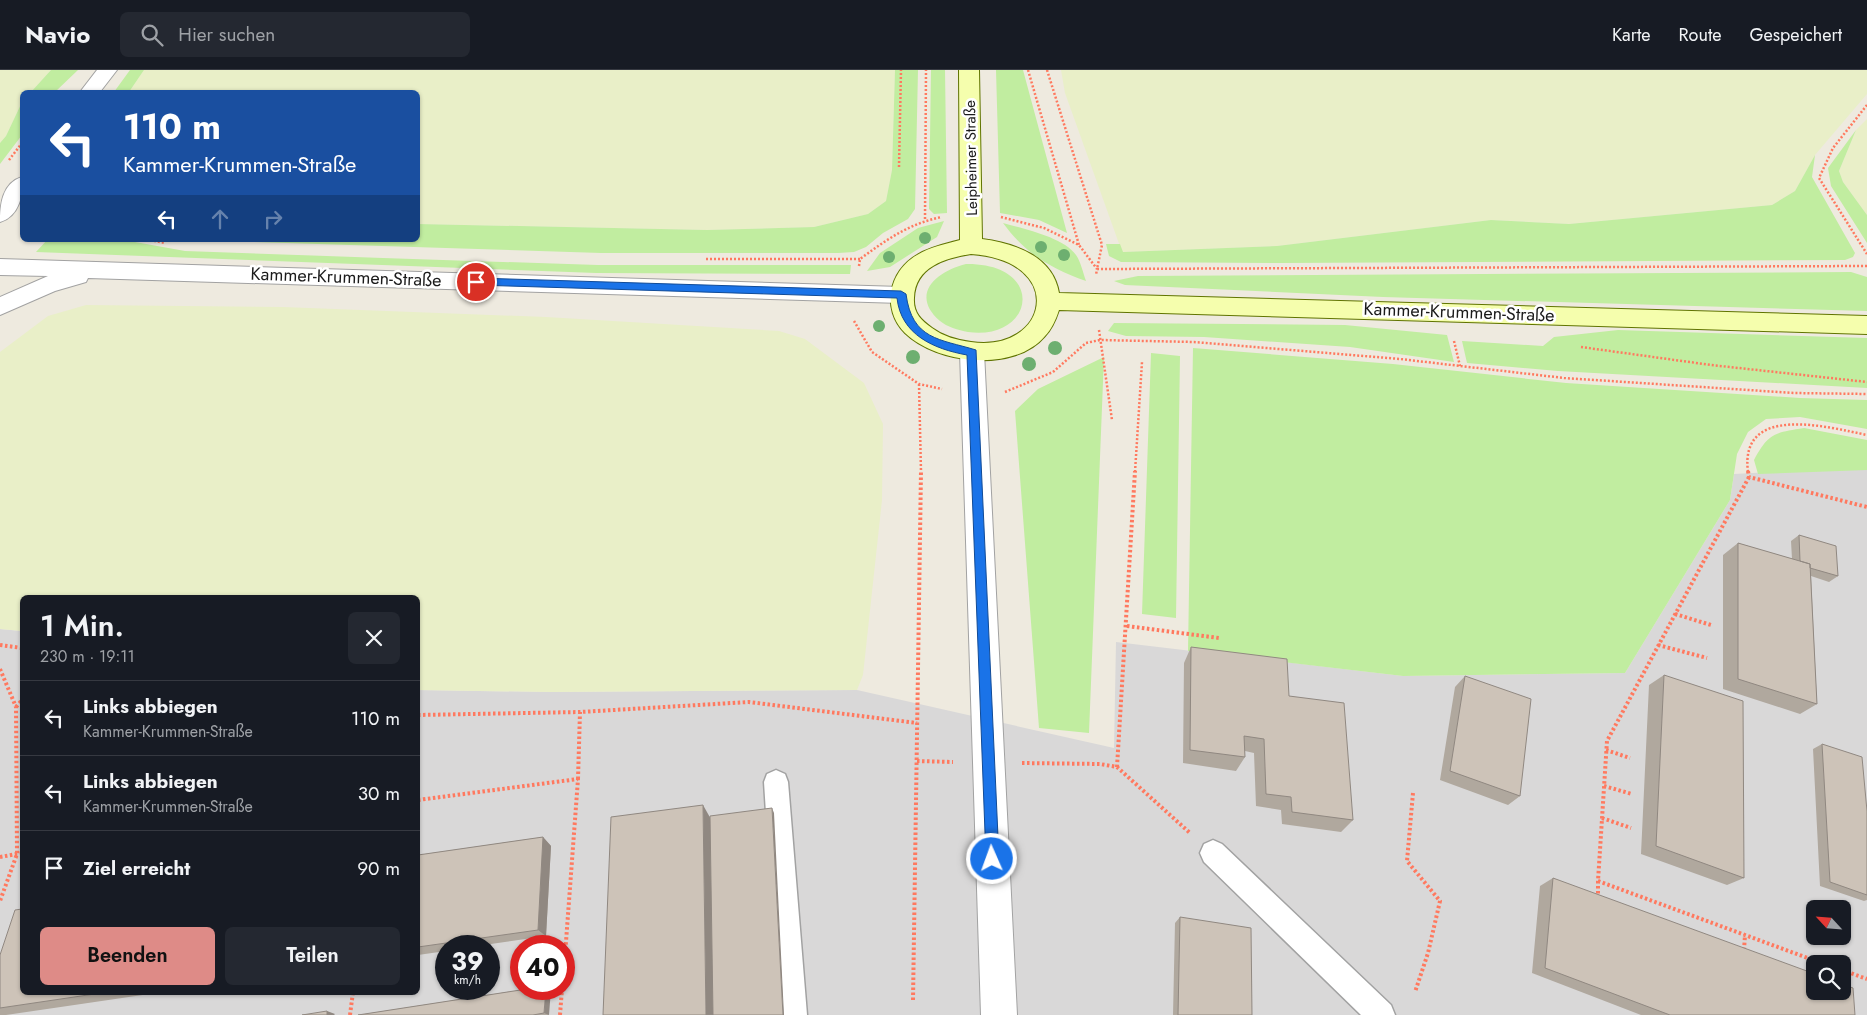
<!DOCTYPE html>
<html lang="de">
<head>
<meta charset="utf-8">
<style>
	body { margin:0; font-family:Jost,sans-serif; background:#242831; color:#f1f3f6; height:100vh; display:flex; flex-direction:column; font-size:19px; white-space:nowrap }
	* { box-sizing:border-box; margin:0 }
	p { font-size:16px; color:#9ea1a6 }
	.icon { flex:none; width:28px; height:28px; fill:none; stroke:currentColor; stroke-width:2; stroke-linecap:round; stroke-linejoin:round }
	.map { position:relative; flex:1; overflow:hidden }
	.drawer { position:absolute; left:20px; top:525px; width:400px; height:400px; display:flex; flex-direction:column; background:#171b24; border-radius:8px; box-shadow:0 1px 4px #0004 }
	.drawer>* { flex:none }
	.guide { position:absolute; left:20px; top:20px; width:400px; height:152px; border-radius:8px; box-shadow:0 1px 4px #0004; background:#1a4fa0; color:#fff; overflow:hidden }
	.needle { width:32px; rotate:296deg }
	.fabs { position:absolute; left:1806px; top:830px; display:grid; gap:10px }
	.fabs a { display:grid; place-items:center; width:45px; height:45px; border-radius:8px; background:#171b24; box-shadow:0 1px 4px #0004; font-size:25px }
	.speed { position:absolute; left:435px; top:865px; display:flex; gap:10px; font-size:25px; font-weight:700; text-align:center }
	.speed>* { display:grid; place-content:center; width:65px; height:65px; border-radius:50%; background:#171b24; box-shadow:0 1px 4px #0004; line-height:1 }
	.speed small { font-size:12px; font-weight:400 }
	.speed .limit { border:8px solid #d22; background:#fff; color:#111 }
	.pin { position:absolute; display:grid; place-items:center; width:42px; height:42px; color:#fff; margin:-21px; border:2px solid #fff; border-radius:50%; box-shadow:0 1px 5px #0007 }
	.me { position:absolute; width:55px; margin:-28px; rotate:358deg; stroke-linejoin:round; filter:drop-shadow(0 0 4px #0008) }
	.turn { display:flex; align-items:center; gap:18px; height:105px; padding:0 20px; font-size:22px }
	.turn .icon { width:65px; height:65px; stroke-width:2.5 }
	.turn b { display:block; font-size:35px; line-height:42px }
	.lanes { display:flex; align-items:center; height:48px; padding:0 20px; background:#0003; justify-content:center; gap:25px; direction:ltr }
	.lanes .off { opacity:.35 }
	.round { display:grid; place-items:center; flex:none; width:52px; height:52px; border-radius:8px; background:#242831 }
	.overview { display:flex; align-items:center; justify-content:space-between; height:85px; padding:0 20px }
	h1 { font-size:30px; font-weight:600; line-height:38px }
	.button { display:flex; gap:10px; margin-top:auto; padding:10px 20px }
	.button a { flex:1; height:58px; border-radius:8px; background:#de8b87; color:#111; font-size:20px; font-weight:600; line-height:58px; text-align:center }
	.button a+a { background:#242831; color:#f1f3f6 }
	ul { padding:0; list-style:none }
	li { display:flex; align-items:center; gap:15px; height:75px; padding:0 20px; border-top:1px solid #363941 }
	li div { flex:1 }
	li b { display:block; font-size:19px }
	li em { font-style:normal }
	header { display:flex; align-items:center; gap:30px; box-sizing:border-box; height:70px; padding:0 25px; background:#171b24; border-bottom:1px solid #363941 }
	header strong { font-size:24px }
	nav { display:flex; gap:28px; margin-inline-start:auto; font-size:18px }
	.search { width:350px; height:45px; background:#242831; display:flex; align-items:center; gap:12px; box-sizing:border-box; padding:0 18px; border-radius:8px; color:#9ea1a6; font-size:19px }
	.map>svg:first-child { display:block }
</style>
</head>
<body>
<header>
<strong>Navio</strong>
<div class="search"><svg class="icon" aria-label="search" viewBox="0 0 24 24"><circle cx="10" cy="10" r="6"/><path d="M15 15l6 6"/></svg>Hier suchen</div>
<nav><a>Karte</a><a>Route</a><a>Gespeichert</a></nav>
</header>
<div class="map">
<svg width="1867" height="945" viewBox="0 0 1867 945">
	<rect width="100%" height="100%" fill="#eeeadf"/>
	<path fill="#d9d8d8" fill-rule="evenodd" d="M1867,397V945H0V559L22,561V922H418V620L551,622L857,620L1114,678L1116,572L1403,606L1625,603L1730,430L1734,404ZM1815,839H1842V866H1815ZM446,876H489V919H446ZM521,876H564V919H521ZM1815,894H1842V921H1815Z"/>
	<path fill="#e9efc8" d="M0,0H51L31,22H22V32L6,66L0,73Z
		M144,0H895L892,100L886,131L868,144L814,157L707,160L418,154V22H129Z
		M1061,0H1867V24L1815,85L1795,121L1772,135L1569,154L1491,150L1277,176L1122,182L1065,23Z
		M1867,49V145L1843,112L1839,101L1856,60Z
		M86,235L283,237L546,247L779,261L805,269L864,313L883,354L882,430L863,605L857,620L551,622L418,620V528H22V561L0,559V282L48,246Z"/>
	<path fill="#c1eda0" d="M51,0H78L55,22H31Z
		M130,0H144L129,22H114Z
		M895,0H918L915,139L908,149L883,163L866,177L854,182L838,183H601L193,170H418V154L707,160L814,157L868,144L886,131L892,100Z
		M931,0H945L947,143L934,144L929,139Z
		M996,0H1023L1067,163L1039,150L1000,143Z
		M22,32V65L0,94V73L6,66Z
		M1856,60L1839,101L1843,112L1867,145V173L1831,116L1828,98Z
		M1815,85L1812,107L1855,183L1853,187L1845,190L1282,193L1121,192L1109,186L1106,174H1120L1123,182L1277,176L1491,150L1569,154L1772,135L1795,121Z
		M944,151L937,167L890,197L867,201L880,183L918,158Z
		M1003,153C1024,159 1063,167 1076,185C1081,192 1083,203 1086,211C1050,198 1026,184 1003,153Z
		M47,170H124L185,181L383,188L598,195H851L850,204L596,203L36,182Z
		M966,194C1047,193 1035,271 968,262C958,260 947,257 940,251C909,224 937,201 966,194Z
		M1851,202L1867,207V241L1383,227L1125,215L1114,211L1138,206Z
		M1114,253L1345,255L1447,265L1454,292L1350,277L1204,267L1126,266L1108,261Z
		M1618,260L1867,268V318L1558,301L1467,293L1462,271L1543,276L1554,267Z
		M1193,278L1393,294L1566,313L1800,328L1867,330V359L1800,347L1766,349L1748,362L1737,384L1730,430L1625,603L1403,606L1188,581Z
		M1151,283L1180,286L1176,548L1142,544Z
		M1104,287L1089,663L1039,658L1015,341L1038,319Z
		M1804,358L1867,370V400L1758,404L1754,390C1769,362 1775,363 1804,358Z"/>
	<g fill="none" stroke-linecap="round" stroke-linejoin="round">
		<defs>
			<path id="service" d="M776,700L785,704L788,712L807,945H779L764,712L767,704Z
				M1213,770L1222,774L1391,935L1395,945H1361L1204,792L1200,783L1204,774Z"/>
			<path id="tertiary" d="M97,0H117L100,22H80Z
				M22,107C24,124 19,147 0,152C0,135 2,113 22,107Z
				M0,189L901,217L909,219L913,225L909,231L901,233L88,208L86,212L55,221L0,245V227L48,206L0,205Z
				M972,273L981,276L984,282L1017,945H981L960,282L963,276Z"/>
			<path id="secondary" d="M959,0H979L982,169C1014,173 1053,186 1059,223L1867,246V264L1059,240C1056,249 1052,259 1045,266C1014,303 937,294 905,263C881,239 889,201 917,185C930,177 945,174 960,170ZM971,184C1069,191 1048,283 971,272C957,270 944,267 932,258C921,250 913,243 914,228C915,197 945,188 971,184Z"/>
		</defs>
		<use href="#service" stroke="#a2a2a2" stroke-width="3"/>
		<use href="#tertiary" stroke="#a2a2a2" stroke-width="2"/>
		<use href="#secondary" stroke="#607400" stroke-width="2"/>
		<path stroke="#ff795f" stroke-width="2.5" stroke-dasharray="2 2" stroke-linecap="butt" d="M1028,0L1079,175
			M1047,0L1102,175L1097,199L1867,196
			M1867,35L1833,78L1819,108L1867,184
			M9,90L22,73
			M899,97L901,0
			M1001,147L1044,158L1079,175L1097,199L1096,205
			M925,149L926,0
			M150,170L165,173
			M706,189H860
			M859,196L860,189C886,170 910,153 942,147
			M854,251L872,282L919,314L942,319
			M1099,260L1112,350
			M1454,271L1460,296
			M1581,277L1711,295L1867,312
			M919,314L921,402
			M1005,322L1053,302L1086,273L1100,270L1194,272L1400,289L1564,308L1794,323L1867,324
			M1135,402L1142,292
			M1748,402C1739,333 1828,357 1867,365"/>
		<path stroke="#ff795f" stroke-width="4" stroke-dasharray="2.5 2.5" stroke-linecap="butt" d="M1748,401L1749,407L1867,437
			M1749,407L1607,671L1598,811L1824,894
			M1675,544L1711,555
			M1127,556L1219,568
			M0,575L22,578
			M1658,575L1707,588
			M0,599L16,637L17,784L0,831
			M16,637L22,630
			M418,645L580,642L749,632L917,653
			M1606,680L1630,688
			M917,691L953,692
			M1022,693L1100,694L1117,697L1190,763
			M1117,697L1135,401
			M578,709L580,642
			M1604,716L1632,724
			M1413,723L1407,791L1440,831L1428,883L1415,922
			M418,730L578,709L564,899
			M1602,748L1631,758
			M0,787L22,783
			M1598,811V828
			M1744,880L1745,865
			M1842,900L1867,909
			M913,930L921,401
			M350,945L353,922
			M560,945L562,919"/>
		<use href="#service" fill="#fff" fill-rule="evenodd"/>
		<use href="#tertiary" fill="#fff" fill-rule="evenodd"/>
		<use href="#secondary" fill="#f5fead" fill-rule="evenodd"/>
	</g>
	<g fill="#6daf70">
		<circle cx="925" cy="168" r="6"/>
		<circle cx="1041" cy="177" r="6"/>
		<circle cx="1064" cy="185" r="6"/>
		<circle cx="889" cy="187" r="6"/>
		<circle cx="879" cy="256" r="6"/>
		<circle cx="1055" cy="278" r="7"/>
		<circle cx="913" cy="287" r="7"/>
		<circle cx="1029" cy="294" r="7"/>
	</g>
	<path fill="#b0a89e" d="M1799,465L1838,506L1829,512L1811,506L1817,634L1800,644L1723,619V485L1738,473L1792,489L1791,471Z
		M1191,577L1289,626L1353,750L1341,762L1282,754L1281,740L1256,736L1254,683L1245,681V687L1236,701L1183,693L1184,593Z
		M1664,605L1744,808L1727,815L1641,784L1649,615Z
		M1465,606L1520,726L1508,735L1440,710L1455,617Z
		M1822,674L1867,741V830L1864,831L1820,816L1813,679Z
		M543,767L551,776L546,866L477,876H446V881L418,885V785Z
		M1553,808L1855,945H1641L1532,903L1540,816Z
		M1180,847L1252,945H1173L1175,853Z
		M0,885L22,922H163L6,945H0Z
		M527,919L549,945H358Z"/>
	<path fill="#908881" d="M703,735L712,751L715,945H706Z
		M772,738L774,743L784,945H783Z
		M543,767L551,776L546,866L538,860Z
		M546,919H551L549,945L544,943Z
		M327,941L335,944L334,945H327Z"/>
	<path fill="#cdc3b8" stroke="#908881" d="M1799,465L1836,476L1838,506L1810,498V494L1800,491Z
		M1738,473L1810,494L1817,634L1738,609Z
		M1191,577L1287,589L1289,626L1344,633L1353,750L1292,742L1291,727L1266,724L1264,669L1244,666L1245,687L1190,680Z
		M1664,605L1743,631L1744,808L1656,776Z
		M1465,606L1531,629L1520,726L1450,701Z
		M1822,674L1862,687L1867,741V825L1830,812Z
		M703,735L706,945H603L611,747Z
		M772,738L783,945H713L710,746Z
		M543,767L538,860L418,877V785Z
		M1553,808L1815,904V921H1842V914L1853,918L1855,945H1670L1545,898Z
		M22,839V922H108L0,938V885L15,840Z
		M1180,847L1251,858L1252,945H1178Z
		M527,919H546L544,943L533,945H358Z
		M327,941V945H302Z"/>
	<path fill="#1a73e8" stroke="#114b97" d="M476,208L901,221L906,224C912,270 940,269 976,280L999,789L997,794L992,796L988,794L986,789L967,285C934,279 901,265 897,228L476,215L471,212Z"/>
	<g text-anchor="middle" stroke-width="5" stroke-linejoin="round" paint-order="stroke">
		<g font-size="15" fill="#1b1b1b" stroke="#fff">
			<text transform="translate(971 88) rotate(-91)" y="5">Leipheimer Straße</text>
		</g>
		<g font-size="18" fill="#1b1b1b" stroke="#fff">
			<text transform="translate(346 207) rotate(2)" y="6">Kammer-Krummen-Straße</text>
			<text transform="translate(1459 242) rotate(2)" y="6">Kammer-Krummen-Straße</text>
		</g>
	</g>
</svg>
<div class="fabs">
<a><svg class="needle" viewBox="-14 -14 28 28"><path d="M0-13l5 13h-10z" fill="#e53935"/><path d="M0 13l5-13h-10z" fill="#9ea1a6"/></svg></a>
<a><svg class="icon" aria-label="search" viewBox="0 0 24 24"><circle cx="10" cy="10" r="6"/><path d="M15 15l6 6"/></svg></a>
</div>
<div class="speed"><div>39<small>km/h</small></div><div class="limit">40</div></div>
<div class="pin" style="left:476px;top:212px;background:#d93025"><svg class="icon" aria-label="arrive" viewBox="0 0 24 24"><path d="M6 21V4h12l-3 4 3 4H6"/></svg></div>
<svg class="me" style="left:992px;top:789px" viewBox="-20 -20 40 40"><circle r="17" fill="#1a73e8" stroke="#fff" stroke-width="3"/><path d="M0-11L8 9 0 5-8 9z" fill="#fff"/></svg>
<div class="guide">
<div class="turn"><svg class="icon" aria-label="left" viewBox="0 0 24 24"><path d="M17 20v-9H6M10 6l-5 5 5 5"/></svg><div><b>110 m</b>Kammer-Krummen-Straße</div></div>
<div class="lanes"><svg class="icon" aria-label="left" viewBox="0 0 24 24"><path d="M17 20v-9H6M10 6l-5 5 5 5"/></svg><svg class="icon off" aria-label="ahead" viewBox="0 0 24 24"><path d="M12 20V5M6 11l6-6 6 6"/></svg><svg class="icon off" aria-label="right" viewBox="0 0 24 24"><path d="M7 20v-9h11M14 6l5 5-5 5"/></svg></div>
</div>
<section class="drawer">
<div class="overview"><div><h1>1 Min.</h1><p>230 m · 19:11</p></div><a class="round"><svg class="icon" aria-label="close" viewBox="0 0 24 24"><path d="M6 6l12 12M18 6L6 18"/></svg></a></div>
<ul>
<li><svg class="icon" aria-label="left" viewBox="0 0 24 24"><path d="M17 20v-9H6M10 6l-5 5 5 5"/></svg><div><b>Links abbiegen</b><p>Kammer-Krummen-Straße</p></div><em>110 m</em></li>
<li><svg class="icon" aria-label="left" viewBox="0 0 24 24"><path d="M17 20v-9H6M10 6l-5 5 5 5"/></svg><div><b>Links abbiegen</b><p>Kammer-Krummen-Straße</p></div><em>30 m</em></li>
<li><svg class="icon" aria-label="arrive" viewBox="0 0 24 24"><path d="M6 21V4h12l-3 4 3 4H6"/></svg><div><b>Ziel erreicht</b></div><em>90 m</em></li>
</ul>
<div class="button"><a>Beenden</a><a>Teilen</a></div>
</section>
</div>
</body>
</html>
